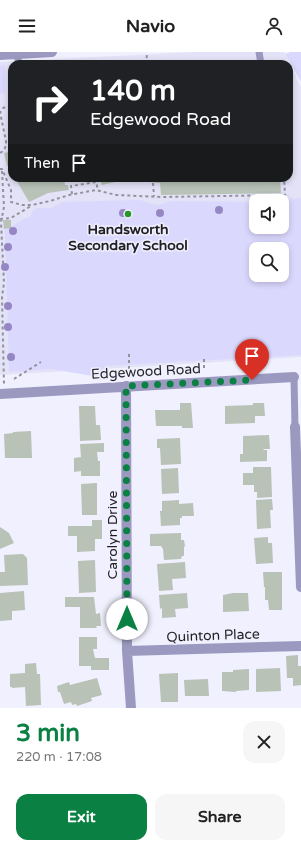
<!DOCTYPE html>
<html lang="en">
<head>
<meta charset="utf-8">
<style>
	body { margin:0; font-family:"Varela Round",sans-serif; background:#f6f6f6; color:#222; height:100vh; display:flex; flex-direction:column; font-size:15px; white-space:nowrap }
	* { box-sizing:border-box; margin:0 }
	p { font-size:13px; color:#767676 }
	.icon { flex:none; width:22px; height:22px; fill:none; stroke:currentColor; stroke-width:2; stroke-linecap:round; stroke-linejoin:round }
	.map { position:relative; height:656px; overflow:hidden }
	.drawer { display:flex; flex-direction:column; background:#fff; flex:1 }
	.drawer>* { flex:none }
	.hud { position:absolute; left:8px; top:8px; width:285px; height:122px; border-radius:12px; box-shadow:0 2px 6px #0003; background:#202124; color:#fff; overflow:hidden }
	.fabs { position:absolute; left:249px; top:142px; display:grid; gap:8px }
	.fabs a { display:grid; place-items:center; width:40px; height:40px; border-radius:8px; background:#fff; box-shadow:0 2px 6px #0003; font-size:20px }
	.pin { position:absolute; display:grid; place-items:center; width:34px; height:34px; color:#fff; margin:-41px -17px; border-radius:50% 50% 50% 0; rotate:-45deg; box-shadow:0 0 4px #0007 }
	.pin .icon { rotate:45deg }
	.me { position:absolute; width:44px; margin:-22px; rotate:0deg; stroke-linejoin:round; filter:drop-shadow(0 0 3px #0008) }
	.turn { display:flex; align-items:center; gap:14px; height:84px; padding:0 16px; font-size:18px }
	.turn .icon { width:52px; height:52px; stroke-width:2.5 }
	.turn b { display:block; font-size:28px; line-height:34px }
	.then { display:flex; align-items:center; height:38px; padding:0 16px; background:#0003; gap:8px; font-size:15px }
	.round { display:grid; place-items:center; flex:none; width:42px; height:42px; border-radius:12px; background:#f6f6f6 }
	.overview { display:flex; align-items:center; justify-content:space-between; height:68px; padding:0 16px }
	h1 { font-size:24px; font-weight:800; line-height:30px; color:#0b8043 }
	.action { display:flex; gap:8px; margin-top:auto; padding:8px 16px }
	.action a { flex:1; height:46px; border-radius:12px; background:#0b8043; color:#fff; font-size:16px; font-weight:800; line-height:46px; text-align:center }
	.action a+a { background:#f6f6f6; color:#222 }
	header { display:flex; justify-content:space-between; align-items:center; height:52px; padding:0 16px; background:#fff; font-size:18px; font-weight:800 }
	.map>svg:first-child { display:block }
</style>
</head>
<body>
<header><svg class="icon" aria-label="menu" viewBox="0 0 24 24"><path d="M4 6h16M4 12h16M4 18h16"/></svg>Navio<svg class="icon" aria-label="person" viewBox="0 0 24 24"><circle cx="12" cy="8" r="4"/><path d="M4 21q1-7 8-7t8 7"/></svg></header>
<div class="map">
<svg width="301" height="656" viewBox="0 0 301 656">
	<rect width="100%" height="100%" fill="#f1f0fe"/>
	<path fill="#e3e2f7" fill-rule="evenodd" d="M192,0H284L301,35V305L0,323V10ZM12,12H289V126H12ZM256,149H282V175H256ZM256,197H282V223H256Z"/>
	<path fill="#dbd8fe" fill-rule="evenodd" d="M289,0H301V30L285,2L289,1Z
		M5,13V41L0,42V14Z
		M301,146V303L106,314L105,326L51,317L9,320L5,178L24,167L30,165L33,158L37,156H51L63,150L141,148L148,151L158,153L171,149L256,150V175H282V149H264ZM256,197H282V223H256Z"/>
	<path fill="#b8c2b7" d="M12,99V113L7,114L4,101Z
		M15,126H64L65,133H68L69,138L48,141L29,150Z
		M103,126H280L281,141L161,143L160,131L124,128L102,133L100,128Z
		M3,168H11V176L4,177Z
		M180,351H191L193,376H182V374H156L155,358H180Z
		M253,351H264L265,364H255V371L225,372V354L253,353Z
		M79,354H95L96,373H100L101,388L80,389Z
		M31,379L32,406H5L4,382L13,381V380Z
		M269,383L270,397H264L263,398H267V409L240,410V402H243V384Z
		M180,386L181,412L161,413L160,396H157V387Z
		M104,391V400H97L98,409H100V424H81V419L74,420V406L81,405L80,392Z
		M253,415H271L272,445L257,446V440H254V433H243V421H253Z
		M178,416L179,441L162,442L161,417Z
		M97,431V463H82L81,432Z
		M272,447L273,458H270L271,476L257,477L256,448Z
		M179,448V452L193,451L194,464H182V466H180V473L161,474L160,459H162V449Z
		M92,468H102V487H95V499L77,500V484H68V474H92Z
		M0,475L9,481L14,491L0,497Z
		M181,481V488H184L185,494L184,495V504H182L181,507L164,508L163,497L161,494H150V482Z
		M268,485V491H272L273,511L256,512L254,486Z
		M23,502L27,506L28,533L0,534V520H5L4,503Z
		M95,508L96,540L79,541L78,509Z
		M185,510L186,526L172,527L173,538L159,539L157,512Z
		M263,520H282V558H269L268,548H265V535H264Z
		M24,539L25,558L12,559V568L0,569V541Z
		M187,541L188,556L175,557L176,565L162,566V556L160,557L159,543Z
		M233,541H248L249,559L223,560V543Z
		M65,545H94L96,562L100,561L101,574H96L97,576H80V555H65Z
		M79,585H97V597H93L95,606H109V618H91V614H79Z
		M298,603V614H301V633L293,634V626H287L286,604Z
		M36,611L37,622H40L41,653L26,654L25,635L12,636V635H10V622L25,621V612Z
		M280,616L281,639L256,640V617Z
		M249,617V638L236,639V640L222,639V620H233V618Z
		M178,621V650H161L159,622Z
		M97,626L102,643L91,646L92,649L77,654L76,652L72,653L71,650L64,652L60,640H58L57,634L69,630L70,633Z
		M208,627L209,644H185L184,628Z"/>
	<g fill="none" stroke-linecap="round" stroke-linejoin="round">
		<path stroke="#93929c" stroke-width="2" stroke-dasharray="3 3" stroke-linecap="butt" d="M146,12L147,2
			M10,17L12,46
			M0,101C5,98 6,95 6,89L1,65L0,61L3,56L12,53
			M0,117H2L11,138V150L22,153H32L50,149L69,143L96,138L116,143L162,145L285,143L284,126
			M2,119L4,155L1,170L4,231L2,245L4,332
			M153,131L154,144
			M72,142L71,134L96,130L98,138
			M0,167L11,166L31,154
			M129,302V322
			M204,307V318
			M14,327L41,310"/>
		<path stroke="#9c99c0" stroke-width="7" d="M259,0L261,12
			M18,2V12
			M294,325L295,375"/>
		<path stroke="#9c99c0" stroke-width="10" d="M0,3L52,0
			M126,334L127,599L131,656
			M0,342L294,325
			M295,375L301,535
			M127,599L301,594"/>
	</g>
	<g fill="#9587c4">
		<circle cx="219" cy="158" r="4"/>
		<circle cx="123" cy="161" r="4"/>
		<circle cx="160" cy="161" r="4"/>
		<circle cx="13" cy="179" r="4"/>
		<circle cx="8" cy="195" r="4"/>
		<circle cx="5" cy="215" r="4"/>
		<circle cx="8" cy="254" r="4"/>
		<circle cx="8" cy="275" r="4"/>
		<circle cx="11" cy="305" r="4"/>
	</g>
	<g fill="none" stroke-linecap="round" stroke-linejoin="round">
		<path stroke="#0b8043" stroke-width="7" stroke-dasharray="0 12.6" d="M127,567L126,334L252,328"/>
	</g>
	<circle fill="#269827" stroke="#f1f0fe" stroke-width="1.5" cx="128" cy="162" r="4"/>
	<g text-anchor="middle" stroke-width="3" stroke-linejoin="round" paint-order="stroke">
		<g font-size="14" font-weight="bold" fill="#201f24" stroke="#f1f0fe">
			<text x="128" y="182">Handsworth<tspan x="128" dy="16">Secondary School</tspan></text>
		</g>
		<g font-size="14" fill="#201f24" stroke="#f1f0fe">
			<text transform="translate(146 319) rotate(-3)" y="5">Edgewood Road</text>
			<text transform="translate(112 483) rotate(-90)" y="5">Carolyn Drive</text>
			<text transform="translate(213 583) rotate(-2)" y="5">Quinton Place</text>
		</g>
	</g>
</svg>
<div class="fabs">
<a><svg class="icon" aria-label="sound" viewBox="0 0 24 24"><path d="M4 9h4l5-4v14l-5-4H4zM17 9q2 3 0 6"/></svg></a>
<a><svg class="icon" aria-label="search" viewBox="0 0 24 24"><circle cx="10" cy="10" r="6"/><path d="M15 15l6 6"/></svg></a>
</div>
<div class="pin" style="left:252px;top:328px;background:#d93025"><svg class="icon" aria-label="arrive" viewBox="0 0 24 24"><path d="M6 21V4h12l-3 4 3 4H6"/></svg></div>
<svg class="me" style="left:127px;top:567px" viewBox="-20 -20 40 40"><circle r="19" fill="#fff"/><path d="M0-13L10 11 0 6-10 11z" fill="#0b8043"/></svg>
<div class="hud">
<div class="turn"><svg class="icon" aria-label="right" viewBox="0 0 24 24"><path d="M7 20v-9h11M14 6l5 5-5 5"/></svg><div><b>140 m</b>Edgewood Road</div></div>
<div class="then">Then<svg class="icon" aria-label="arrive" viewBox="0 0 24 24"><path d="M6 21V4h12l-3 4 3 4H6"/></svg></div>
</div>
</div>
<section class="drawer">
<div class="overview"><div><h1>3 min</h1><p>220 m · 17:08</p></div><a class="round"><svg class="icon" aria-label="close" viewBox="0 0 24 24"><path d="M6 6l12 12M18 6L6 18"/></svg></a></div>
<div class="action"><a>Exit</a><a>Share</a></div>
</section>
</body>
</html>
